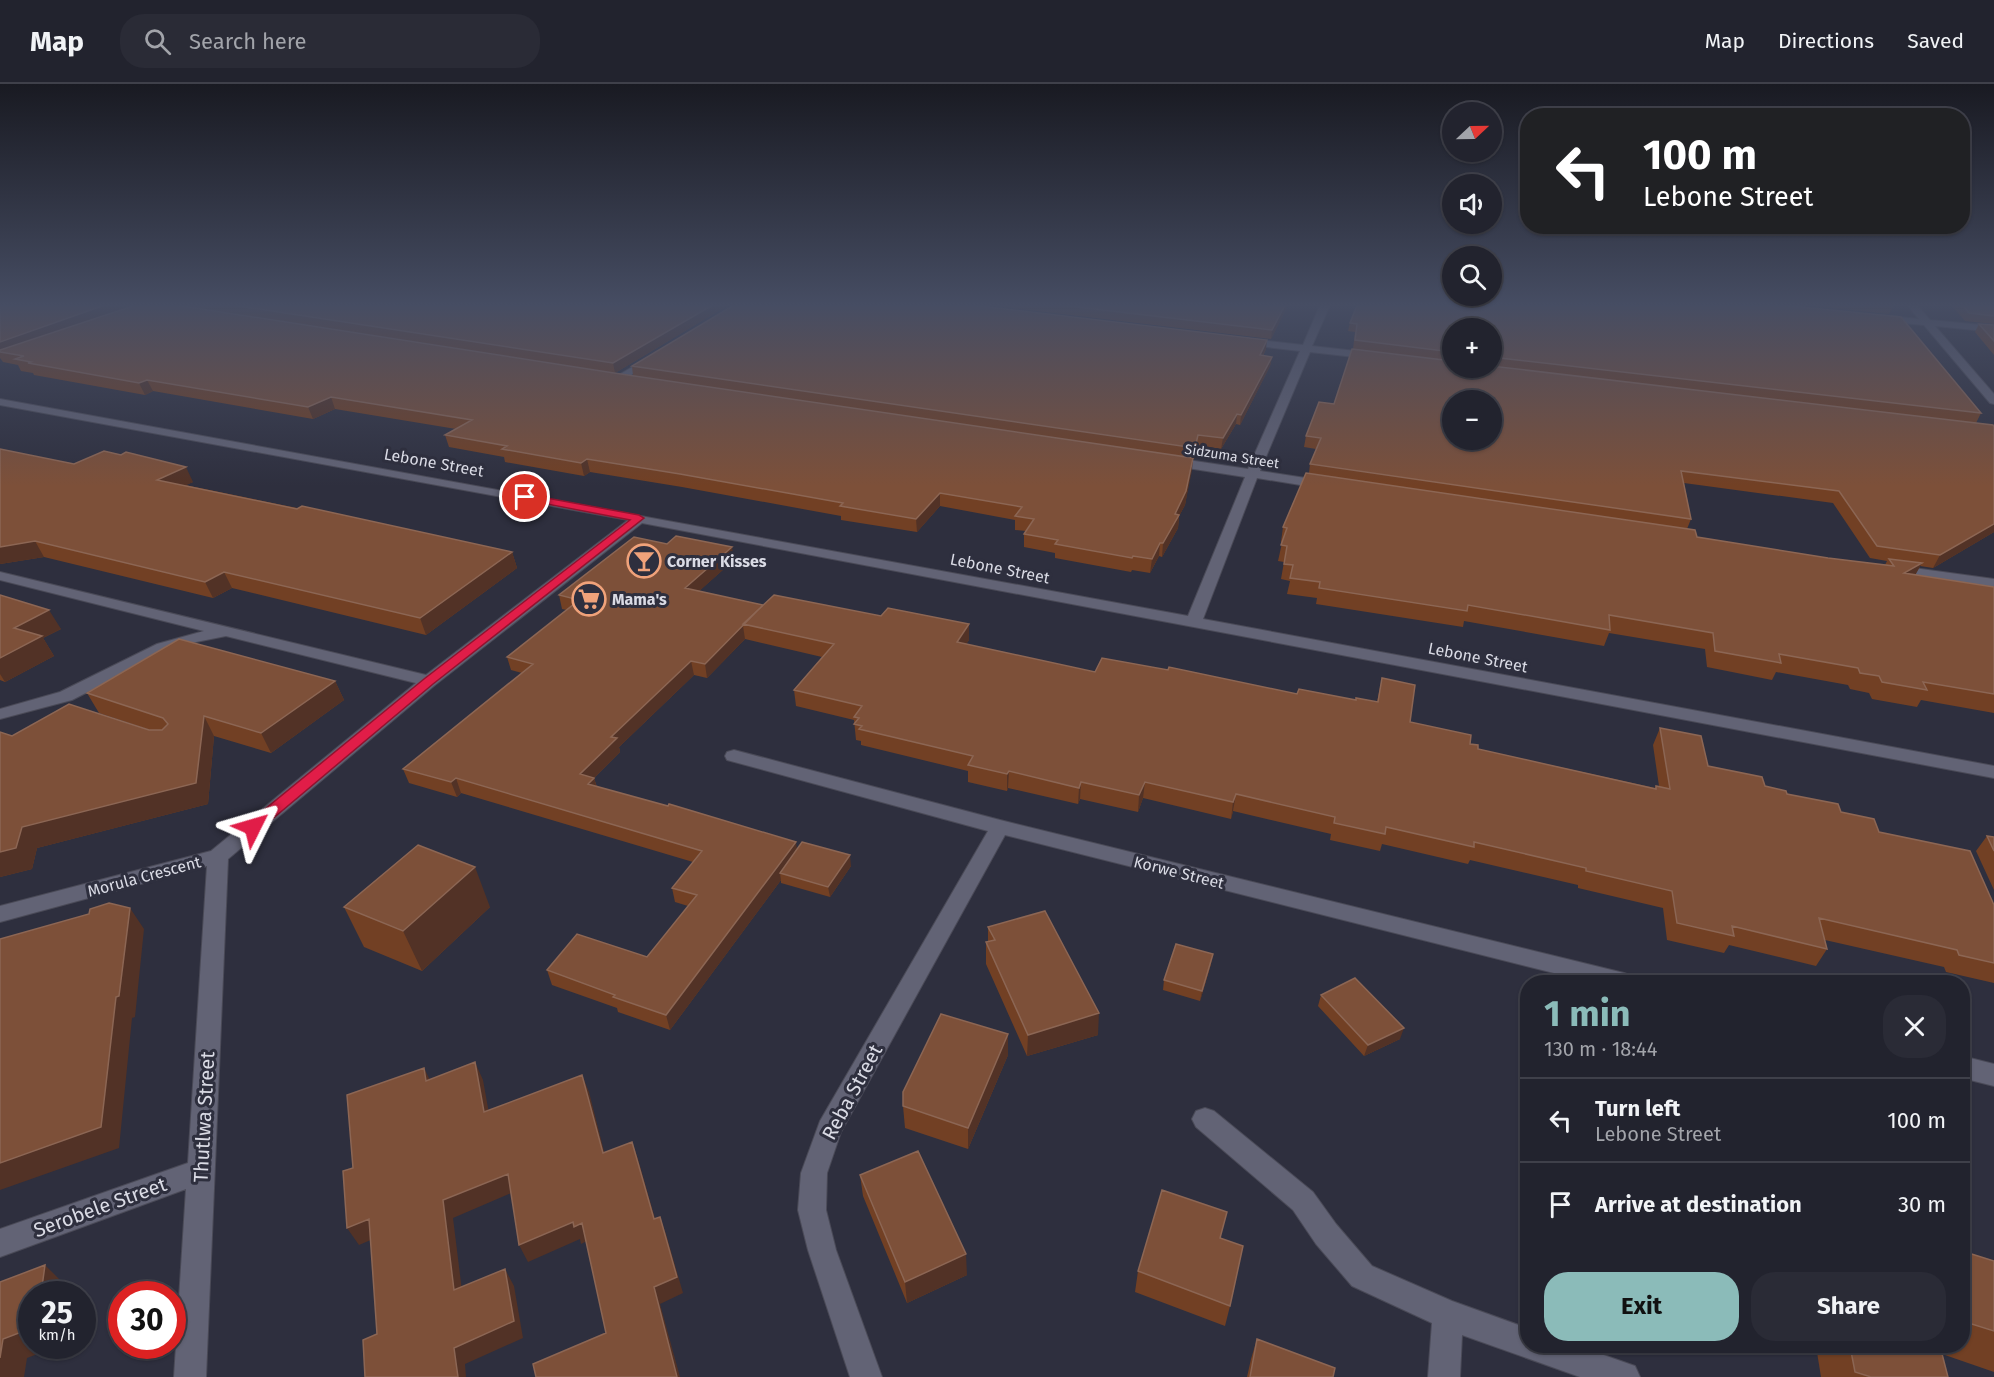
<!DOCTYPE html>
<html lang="en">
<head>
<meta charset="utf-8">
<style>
	body { margin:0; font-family:"Fira Sans",sans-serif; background:#2a2b36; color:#f1f3f6; height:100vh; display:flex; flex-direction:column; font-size:22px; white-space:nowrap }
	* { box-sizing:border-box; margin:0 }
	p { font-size:20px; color:#a2a4aa }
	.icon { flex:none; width:33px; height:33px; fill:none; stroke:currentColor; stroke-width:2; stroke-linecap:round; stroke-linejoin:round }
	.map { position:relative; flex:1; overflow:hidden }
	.panel { position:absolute; left:1520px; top:891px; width:450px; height:378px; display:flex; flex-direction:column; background:#22232e; border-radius:24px; box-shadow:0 2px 4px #0004,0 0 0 2px #3f404a }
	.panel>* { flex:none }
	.guide { position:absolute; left:1520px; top:24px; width:450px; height:126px; border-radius:24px; box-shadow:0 2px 4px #0004,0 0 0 2px #3f404a; background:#202124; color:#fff; overflow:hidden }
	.needle { width:39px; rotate:68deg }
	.controls { position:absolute; left:1442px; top:18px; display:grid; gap:12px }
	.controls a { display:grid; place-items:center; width:60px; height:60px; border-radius:50%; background:#22232e; box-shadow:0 2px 4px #0004,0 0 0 2px #3f404a; font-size:30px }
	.speed { position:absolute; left:18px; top:1197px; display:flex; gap:12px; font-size:30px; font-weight:700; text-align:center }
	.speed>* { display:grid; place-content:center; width:78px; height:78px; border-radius:50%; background:#22232e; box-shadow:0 2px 4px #0004,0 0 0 2px #3f404a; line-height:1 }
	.speed small { font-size:15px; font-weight:400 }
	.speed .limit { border:9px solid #d22; background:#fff; color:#111 }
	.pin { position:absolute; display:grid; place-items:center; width:51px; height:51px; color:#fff; margin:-26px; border:3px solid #fff; border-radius:50%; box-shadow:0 2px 6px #0007 }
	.me { position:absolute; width:66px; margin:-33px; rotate:50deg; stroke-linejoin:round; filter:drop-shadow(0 0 4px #0008) }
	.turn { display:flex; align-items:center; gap:21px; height:126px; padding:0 24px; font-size:27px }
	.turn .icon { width:78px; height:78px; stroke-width:2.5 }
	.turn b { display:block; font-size:42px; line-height:51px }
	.round { display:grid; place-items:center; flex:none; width:63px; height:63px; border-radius:24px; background:#2a2b36 }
	.head { display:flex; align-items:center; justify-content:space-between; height:102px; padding:0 24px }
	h1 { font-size:36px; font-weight:700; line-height:45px; color:#8bbbb9 }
	.button { display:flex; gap:12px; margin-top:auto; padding:12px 24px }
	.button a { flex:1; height:69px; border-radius:24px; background:#8bbbb9; color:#111; font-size:24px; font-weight:700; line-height:69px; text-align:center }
	.button a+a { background:#2a2b36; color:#f1f3f6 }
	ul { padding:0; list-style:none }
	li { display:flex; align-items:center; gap:18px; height:84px; padding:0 24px; border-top:2px solid #3f404a }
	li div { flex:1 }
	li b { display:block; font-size:22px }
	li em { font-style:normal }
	header { display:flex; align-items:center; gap:36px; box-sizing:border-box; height:84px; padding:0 30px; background:#22232e; border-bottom:2px solid #3f404a }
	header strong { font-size:28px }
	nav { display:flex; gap:33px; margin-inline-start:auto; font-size:21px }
	.search { width:420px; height:54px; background:#2a2b36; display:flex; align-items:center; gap:15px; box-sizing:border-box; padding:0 21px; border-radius:24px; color:#a2a4aa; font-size:22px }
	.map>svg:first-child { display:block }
</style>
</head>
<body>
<header>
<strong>Map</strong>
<div class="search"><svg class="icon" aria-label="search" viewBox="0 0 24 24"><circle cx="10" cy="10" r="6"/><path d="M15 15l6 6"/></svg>Search here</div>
<nav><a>Map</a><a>Directions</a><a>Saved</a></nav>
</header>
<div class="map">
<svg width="1994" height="1293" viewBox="0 0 1994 1293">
	<rect width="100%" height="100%" fill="#2e2f3e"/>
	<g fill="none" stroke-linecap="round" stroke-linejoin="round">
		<defs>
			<path id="minor" d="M1320,221H1330L1312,262L1373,269L1378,272L1373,275L1310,268L1260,387L1325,397L1332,401L1325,405L1257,394L1203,535L1994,682V694L642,439L435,601L228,775L206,1293H174L186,1105L0,1173V1145L188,1079L207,782L0,838V822L211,767L416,599L226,552L186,560L168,567L72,616L0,635V625L60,608L157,560L204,547L0,496V488L426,591L628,436L0,321V315L1188,532L1245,393L1168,381L1162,377L1168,373L1248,385L1300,267L1242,260L1237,257L1242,254L1303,261Z
				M1907,221H1917L1930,236L1994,242V248L1935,242L1994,310V320L1990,319L1924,241L1880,237L1875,234L1880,231L1919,235Z
				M654,270L658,271V275L621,297L617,298L612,295Z
				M1892,481L1994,495V505L1887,488L1885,485Z
				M734,666L1000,736L1624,889L1632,892L1636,898H1590L1005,751L841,1048L827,1089L826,1126L836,1166L882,1293H850L808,1166L798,1126L801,1089L820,1037L988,747L727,676L725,672L727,668Z
				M1962,972L1994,980V1002L1962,994Z
				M1205,1024L1214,1027L1313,1108L1336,1140L1372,1182L1452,1217L1527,1244V1262H1578L1635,1282L1640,1293H1580L1462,1251L1460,1293H1428L1432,1239L1352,1202L1316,1160L1293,1126L1196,1043L1192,1035L1196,1027Z"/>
		</defs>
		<use href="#minor" stroke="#4a4a57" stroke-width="2"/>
		<use href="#minor" fill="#626375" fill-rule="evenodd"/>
	</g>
	<path fill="#724024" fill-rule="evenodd" d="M0,221L105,231L633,292L632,282L1266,265L1263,272L1272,273L1270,282L1240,341L1236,340L1221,365L1197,361L1194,375H1193L1185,421L1179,432L1178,444L1162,473L1159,472L1150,489L1132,486L1131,488L1055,474V469L1024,463V450L1026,447L1015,446V436L940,422L917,448L841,436V432L682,403L590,388L584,392L505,378L504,373L449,363L445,351L456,345L335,325L313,335L153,307L145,311L34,291L33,289L21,287L18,281L3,278L0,274Z
		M180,221H728L615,289Z
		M987,221H1288L1271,255Z
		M1357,221H1781L1901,233L1981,329L1976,339L1654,301L1993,341L1994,343V448L1933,484L1920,482L1915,491L1994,503V629L1921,616L1917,623L1872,615L1869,609L1850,605L1848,601L1776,588L1772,596L1707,583L1705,565L1609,549L1604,562L1464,537L1463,543L1316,520L1317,514L1287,510L1290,497L1281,495L1284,478L1278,477L1282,459L1281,458L1283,443L1306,389H1309L1310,380L1316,365L1304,363L1306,352L1319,318L1334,320L1352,265L1449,276L1353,265L1355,248L1348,247L1350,239ZM1452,244H1491V284H1452ZM1452,316H1491V356H1452ZM1684,399L1833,419L1870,474L1887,477L1885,481L1828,474L1697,453L1695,446L1687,445L1691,435Z
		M1803,221H1892L1893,222L1889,230Z
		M1951,221H1994V240L1965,237Z
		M1979,240L1994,241V271L1975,248Z
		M0,365L74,380L193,398L185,401L512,468L517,484L426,551L232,504L213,514L44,473L0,480Z
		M734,476L699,507L763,521L969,540V556L966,560L1095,588L1168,586L1297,610L1355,616L1377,618L1382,594L1410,638L1470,660L1478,665L1655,704L1656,702H1659L1653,661L1660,644L1708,682L1841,728L1879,748L1994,821V899L1946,888L1944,883L1825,856L1827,865L1816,882L1729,861L1724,869L1667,856L1663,824L1578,804V801L1470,776L1468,780L1382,760L1380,767L1330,756L1331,750L1233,727L1231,735L1143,714L1138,728L1080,715L1078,720L1008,704L1007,707L968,698V687L861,661V657L856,656L854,636L796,622L794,606L822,573L745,555L707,594L694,591L619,663L620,668L594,694L597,703L851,782L830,813L781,799V796L670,946L618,928L617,924L552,901L547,886L647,873L688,822L675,818L672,804L693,778L461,709L457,713L409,699L403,685L522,589L511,586L507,573L567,526L562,525L559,511Z
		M0,511L61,545L43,554L54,572L5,598L0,596Z
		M335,597L344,616L271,669L214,652L208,720L37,764L32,785L0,793V648L12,652L150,646L99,629L87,609Z
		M1987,752L1994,753V806L1976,767Z
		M344,823H490L422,887L364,863Z
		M988,843L1098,951L1027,972L986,880V858H988Z
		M1211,880L1200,917L1163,906L1164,896Z
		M1321,911L1400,955L1364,972L1318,922Z
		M1008,971L968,1065L905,1044L903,1022Z
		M860,1091L967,1191L907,1219L863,1112Z
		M1221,1154L1230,1222L1225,1242L1135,1208L1138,1187Z
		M1962,1167L1994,1177V1288L1942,1270L1948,1293H1821L1816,1262H1962Z
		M1257,1255L1333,1293H1247L1251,1275Z"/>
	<path fill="#523226" d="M105,221H134L0,268V258Z
		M713,221H728L615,289L613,279Z
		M1285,221H1288L1271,255L1272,246Z
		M1267,256L1266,265L1258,280L1260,271Z
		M1272,273L1270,282L1240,341L1241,331Z
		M147,296L153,307L145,311L139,299Z
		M331,313L335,325L313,335L308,323Z
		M1237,330L1236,340L1221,365L1223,354Z
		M1193,374L1192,386L1185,421L1179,432L1178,444L1162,473L1163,459L1175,430Z
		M587,375L590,388L584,392L581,379Z
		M186,383L193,398L165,411L157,396Z
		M940,409V422L917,448L916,435Z
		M1994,440V448L1933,484L1940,471Z
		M35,457L44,473L0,480V463Z
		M1160,459L1159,472L1150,489L1152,475Z
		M732,463L734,476L688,517L685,504Z
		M512,468L517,484L426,551L420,534Z
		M1922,479L1913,495L1904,489Z
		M224,488L232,504L213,514L205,498Z
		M49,526L61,545L43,554L54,572L5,598L0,590V574L14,544Z
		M969,540V556L957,573V558Z
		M743,542L745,555L707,594L705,580Z
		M691,577L694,591L619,663L620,668L594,694L598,708L592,715L580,690L611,653Z
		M335,597L344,616L271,669L261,649Z
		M204,632L214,652L208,720L37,764L32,785L0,793V768L22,743Z
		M1009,687L1008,704L1007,707V690Z
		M456,694L461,709L457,713L451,698Z
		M1081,698L1080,715L1078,720L1079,704Z
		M1145,698L1143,714L1138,728L1139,711Z
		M1236,710L1233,727L1231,735L1233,718Z
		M796,758L798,773L780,789L781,796L670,946L666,931Z
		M850,771L851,782L830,813L828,803Z
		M475,783L490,823L422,887L403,847Z
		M130,824L144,845L135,933L132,934L119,1064L0,1106V1079L116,913Z
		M1213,870L1211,880L1200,917L1202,907Z
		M1099,929L1098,951L1027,972L1028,951Z
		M1404,944L1400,955L1364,972L1368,961Z
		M1008,950V971L968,1065V1044Z
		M475,978L483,996L492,1046L484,1028Z
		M424,984L433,1002L426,997Z
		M582,991L589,1008L609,1087L603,1069Z
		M632,1058L638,1075L660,1152L654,1135Z
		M508,1090L516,1107L453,1134L464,1223L454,1206L443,1116Z
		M660,1133L666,1150L683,1209L660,1220L680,1293H677L654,1203Z
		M369,1135L380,1152L359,1161L347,1144Z
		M573,1138L582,1139L589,1156L581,1160L580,1155L528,1178L519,1161Z
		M966,1170L967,1191L907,1219L905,1198Z
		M45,1181L66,1202L65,1210H41Z
		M505,1185L514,1202L523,1254L465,1280L466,1293H458L454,1264Z
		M32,1244V1262H58L27,1274L24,1293H0V1274L3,1255Z"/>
	<path fill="#7d5039" stroke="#8c6654" stroke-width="1.5" fill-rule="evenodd" d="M0,221H105L0,258Z
		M136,221H176L614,289L1193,374L1186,407L1175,430L1179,431L1163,459H1160L1152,475L1133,472L1132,474L1055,460L1058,456L1024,450L1034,435L1015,432L1022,423L940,409L916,435L840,422L843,419L680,390L587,375L581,379L502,365L507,362L445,351L472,336L331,313L308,323L147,296L139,299L28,279L31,278L15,275L24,272L0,268V266Z
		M232,221H713L613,279Z
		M734,221H971L1267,256L1260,271L1272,273L1241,331L1237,330L1223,354L1198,351L1195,364L632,282Z
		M1060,221H1285L1272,246Z
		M1357,221H1781L1901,233L1981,329L1491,273V244H1452V268L1355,256L1357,240L1350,239Z
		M1962,221H1994V232L1969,229Z
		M1979,240L1994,241V257Z
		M1352,265L1452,277V284H1491V282L1993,341L1994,343V440L1940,471L1877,462L1839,407L1681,387L1691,435L1310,380L1321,354L1306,352L1319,318L1334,320ZM1452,316H1491V356H1452Z
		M0,365L74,380L104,367L121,371L126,368L186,383L157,396L297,425L302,422L512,468L420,534L224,488L205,498L35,457L0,463Z
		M1306,389L1695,446L1697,453L1828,474L1894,482L1889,475L1922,479L1904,489L1994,503V610L1923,598L1927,606L1882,598L1879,592L1860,589L1858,584L1779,570L1781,579L1715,567L1713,549L1609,531L1610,546L1468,521L1467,527L1319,504L1320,498L1290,494L1293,481L1284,480L1287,462L1281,461L1287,444L1283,443Z
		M676,452L732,463L685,504L763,521L705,580L691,577L611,653L617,654L580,690L594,694L588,700L668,722L669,720L796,758L666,931L613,913L615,911L547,886L577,850L647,873L697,811L672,804L702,767L456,694L451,698L403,685L533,580L507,573L579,516L559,511L634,453L667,460Z
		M0,511L49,526L14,544L42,552L0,574Z
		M774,511L881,532L888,524L969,540L957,558L1095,588L1102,574L1168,586L1169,583L1297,610L1299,605L1356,616V614L1378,618L1382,594L1415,601L1410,638L1471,651L1470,660L1478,661V665L1656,705V702L1670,705L1660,644L1701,652L1708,682L1762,693L1765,702L1786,707L1787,710L1838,720L1841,728L1874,735L1879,748L1970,767L1994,821V879L1959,871L1957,866L1819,834L1827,865L1732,842L1734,852L1677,839L1672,807L1586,787V784L1474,758V763L1386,743L1385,750L1334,739L1335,733L1236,710L1233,718L1145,698L1139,711L1081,698L1079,704L1009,687L1007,690L968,681L973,672L859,645L862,642L854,640L859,634L854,633L862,622L794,606L834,560L743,540Z
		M179,555L335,597L261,649L204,632L196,699L22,743L16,764L0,768V648L12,652L69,620L149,646H162L168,640L163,634L87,609Z
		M1987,752L1994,753V767Z
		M802,758L850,771L828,803L780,789Z
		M418,761L475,783L403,847L344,823Z
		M109,819L130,824L119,912L116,913L101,1043L0,1079V855L89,830L90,825Z
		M1045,827L1099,929L1028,951L986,858L995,856L988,843Z
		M1176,860L1213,870L1202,907L1164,896Z
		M1355,894L1404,944L1368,961L1321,911Z
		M941,930L1008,950L968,1044L903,1022V1008Z
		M475,978L484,1028L582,991L603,1069L632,1058L654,1135L660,1133L677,1193L654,1203L677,1293H536L533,1280L606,1249L582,1139L574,1143L573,1138L519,1161L508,1090L443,1116L454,1206L505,1185L514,1237L454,1264L458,1293H365L363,1256L377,1250L369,1135L347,1144L343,1087L353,1084L347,1011L424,984L426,997Z
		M918,1067L966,1170L905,1198L860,1091Z
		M1162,1106L1227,1128L1220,1154L1243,1162L1230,1222L1138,1187Z
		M1962,1167L1994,1177V1247L1962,1237Z
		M45,1181L41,1210H32V1244L3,1255L0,1274V1198Z
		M1257,1255L1335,1284L1333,1293H1250Z
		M1850,1262H1940L1948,1293H1871L1855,1288Z"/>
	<linearGradient id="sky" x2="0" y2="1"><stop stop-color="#191a22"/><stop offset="0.55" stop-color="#464d63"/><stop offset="1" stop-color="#464d63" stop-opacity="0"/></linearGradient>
	<rect width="1994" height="402" fill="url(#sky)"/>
	<path fill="#e11d48" stroke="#92132f" stroke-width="1.5" d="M525,410L639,431L644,434L433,600L258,747H248L245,743L248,739L424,595L630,436L521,415V411Z"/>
	<defs>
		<symbol id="bar-ring" viewBox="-11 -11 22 22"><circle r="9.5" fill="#2e2f3e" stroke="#f0a27a" stroke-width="1.5"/><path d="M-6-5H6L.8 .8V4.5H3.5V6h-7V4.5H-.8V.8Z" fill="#f0a27a"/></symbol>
		<symbol id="supermarket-ring" viewBox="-11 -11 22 22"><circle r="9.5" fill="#2e2f3e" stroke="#f0a27a" stroke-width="1.5"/><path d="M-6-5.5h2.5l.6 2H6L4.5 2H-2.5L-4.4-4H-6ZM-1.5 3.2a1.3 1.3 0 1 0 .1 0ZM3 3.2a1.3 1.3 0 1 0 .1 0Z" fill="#f0a27a"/></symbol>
	</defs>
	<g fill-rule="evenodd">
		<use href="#bar-ring" x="625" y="458" width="38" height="38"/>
		<use href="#supermarket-ring" x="570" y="496" width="38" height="38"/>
	</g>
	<g text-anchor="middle" stroke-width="6" stroke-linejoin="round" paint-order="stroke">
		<g font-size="14" fill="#dadbe5" stroke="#2e2f3e">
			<text transform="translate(1232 372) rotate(9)" y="5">Sidzuma Street</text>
		</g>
		<g font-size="16" fill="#dadbe5" stroke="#2e2f3e">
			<text transform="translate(434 378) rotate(10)" y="6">Lebone Street</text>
			<text transform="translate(1000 484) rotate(11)" y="6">Lebone Street</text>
			<text transform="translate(1478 573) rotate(11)" y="6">Lebone Street</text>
			<text transform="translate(1179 788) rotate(14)" y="6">Korwe Street</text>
			<text transform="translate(144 792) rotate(-15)" y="6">Morula Crescent</text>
		</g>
		<g font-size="16" font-weight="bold" fill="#dadbe5" stroke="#2e2f3e" text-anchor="start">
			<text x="667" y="483">Corner Kisses</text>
			<text x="612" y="521">Mama's</text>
		</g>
		<g font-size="20" fill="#dadbe5" stroke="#2e2f3e">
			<text transform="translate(852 1008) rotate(-62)" y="7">Reba Street</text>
			<text transform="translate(204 1033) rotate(-87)" y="7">Thutlwa Street</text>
			<text transform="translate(100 1123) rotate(-20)" y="7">Serobele Street</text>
		</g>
	</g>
</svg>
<div class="controls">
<a><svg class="needle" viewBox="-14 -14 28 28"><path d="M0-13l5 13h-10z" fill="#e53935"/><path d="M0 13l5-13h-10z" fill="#a2a4aa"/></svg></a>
<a><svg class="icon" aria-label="sound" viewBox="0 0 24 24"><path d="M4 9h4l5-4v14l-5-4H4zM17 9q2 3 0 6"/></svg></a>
<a><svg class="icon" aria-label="search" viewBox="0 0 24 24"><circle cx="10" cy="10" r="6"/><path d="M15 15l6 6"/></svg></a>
<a>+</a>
<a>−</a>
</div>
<div class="speed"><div>25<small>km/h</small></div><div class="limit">30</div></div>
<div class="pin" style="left:525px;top:413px;background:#d93025"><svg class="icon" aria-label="arrive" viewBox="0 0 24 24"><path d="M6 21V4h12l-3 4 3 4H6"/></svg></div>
<svg class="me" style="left:253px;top:743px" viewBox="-20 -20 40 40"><path d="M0-17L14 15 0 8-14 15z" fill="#e11d48" stroke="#fff" stroke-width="4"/></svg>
<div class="guide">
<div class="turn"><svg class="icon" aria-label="left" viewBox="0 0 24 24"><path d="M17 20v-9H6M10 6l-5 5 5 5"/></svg><div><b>100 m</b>Lebone Street</div></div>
</div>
<section class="panel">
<div class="head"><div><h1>1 min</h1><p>130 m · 18:44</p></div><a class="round"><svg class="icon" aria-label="close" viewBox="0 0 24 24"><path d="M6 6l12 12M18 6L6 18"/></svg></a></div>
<ul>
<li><svg class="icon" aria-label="left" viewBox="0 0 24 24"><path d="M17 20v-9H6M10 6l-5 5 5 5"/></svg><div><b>Turn left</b><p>Lebone Street</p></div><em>100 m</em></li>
<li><svg class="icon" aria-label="arrive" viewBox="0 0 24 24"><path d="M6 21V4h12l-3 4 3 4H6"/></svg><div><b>Arrive at destination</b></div><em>30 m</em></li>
</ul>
<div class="button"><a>Exit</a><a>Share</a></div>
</section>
</div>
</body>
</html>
